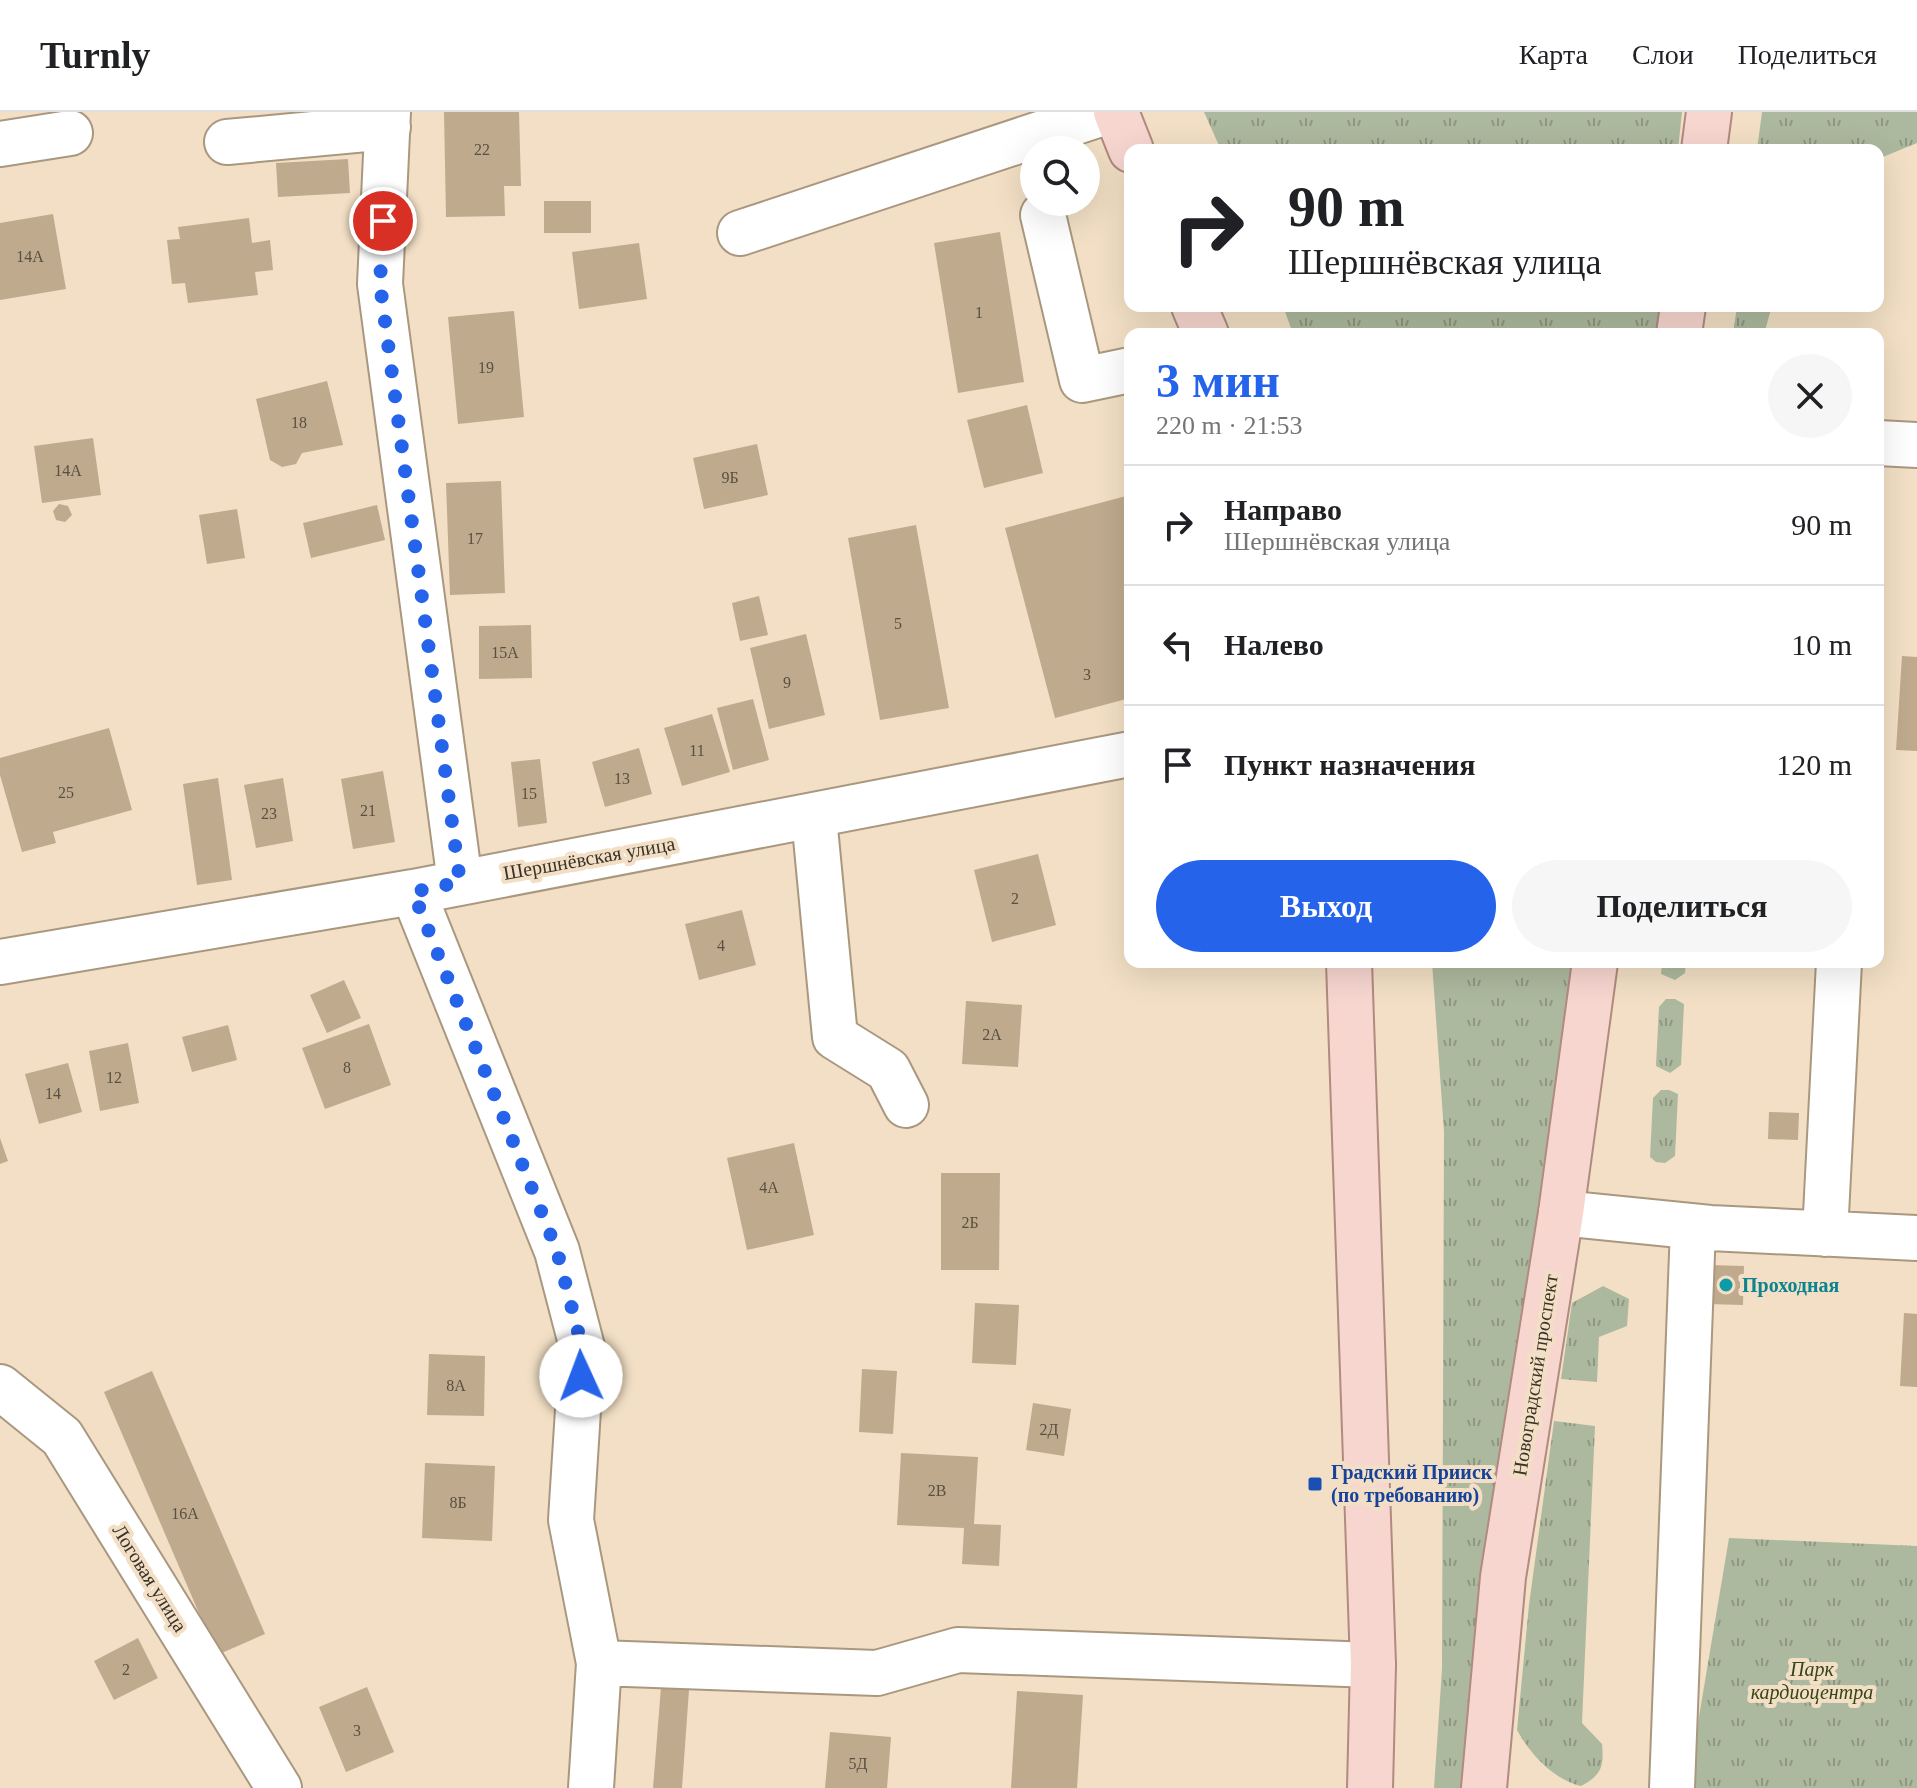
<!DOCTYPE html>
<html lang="ru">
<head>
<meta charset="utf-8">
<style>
	body { margin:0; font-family:Georgia,serif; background:#f6f6f6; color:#202124; height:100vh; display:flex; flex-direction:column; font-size:30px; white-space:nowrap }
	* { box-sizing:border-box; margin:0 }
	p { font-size:26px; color:#757577 }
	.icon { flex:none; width:44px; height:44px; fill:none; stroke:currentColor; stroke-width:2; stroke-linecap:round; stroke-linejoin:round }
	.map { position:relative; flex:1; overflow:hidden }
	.sheet { position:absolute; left:1124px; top:216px; width:760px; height:640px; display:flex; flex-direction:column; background:#fff; border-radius:16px; box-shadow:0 8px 32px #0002 }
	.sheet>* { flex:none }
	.guide { position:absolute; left:1124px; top:32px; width:760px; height:168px; border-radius:16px; box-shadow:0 8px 32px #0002; background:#fff; color:#202124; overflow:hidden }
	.controls { position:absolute; left:1020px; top:24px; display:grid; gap:16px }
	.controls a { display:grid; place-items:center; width:80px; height:80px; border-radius:50%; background:#fff; box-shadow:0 8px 32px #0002; font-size:40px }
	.pin { position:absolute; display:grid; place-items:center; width:68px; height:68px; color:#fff; margin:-34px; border:4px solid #fff; border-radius:50%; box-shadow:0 2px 8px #0007 }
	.me { position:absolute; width:88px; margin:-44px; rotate:358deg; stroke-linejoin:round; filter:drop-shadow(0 0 6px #0008) }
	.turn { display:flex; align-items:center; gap:28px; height:168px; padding:0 32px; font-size:36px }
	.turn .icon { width:104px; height:104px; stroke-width:2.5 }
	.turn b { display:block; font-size:56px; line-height:68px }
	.round { display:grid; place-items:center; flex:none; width:84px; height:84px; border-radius:42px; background:#f6f6f6 }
	.headline { display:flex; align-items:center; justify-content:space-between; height:136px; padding:0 32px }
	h1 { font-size:48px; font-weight:600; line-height:60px; color:#2563eb }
	.action { display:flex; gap:16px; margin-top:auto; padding:16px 32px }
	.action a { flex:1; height:92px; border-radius:48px; background:#2563eb; color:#fff; font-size:32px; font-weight:600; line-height:92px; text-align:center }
	.action a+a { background:#f6f6f6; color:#202124 }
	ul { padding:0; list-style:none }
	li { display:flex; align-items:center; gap:24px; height:120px; padding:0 32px; border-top:2px solid #e0e0e0 }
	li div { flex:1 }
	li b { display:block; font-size:30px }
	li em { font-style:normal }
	header { display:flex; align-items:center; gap:48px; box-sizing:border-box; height:112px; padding:0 40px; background:#fff; border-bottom:2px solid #e0e0e0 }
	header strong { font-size:38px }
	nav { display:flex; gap:44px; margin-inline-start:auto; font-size:28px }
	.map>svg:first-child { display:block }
</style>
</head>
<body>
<header>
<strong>Turnly</strong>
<nav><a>Карта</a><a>Слои</a><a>Поделиться</a></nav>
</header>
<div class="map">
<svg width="1917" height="1676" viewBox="0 0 1917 1676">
	<defs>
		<pattern id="grass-tufts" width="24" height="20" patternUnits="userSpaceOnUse" patternTransform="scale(2)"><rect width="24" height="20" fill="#adb99e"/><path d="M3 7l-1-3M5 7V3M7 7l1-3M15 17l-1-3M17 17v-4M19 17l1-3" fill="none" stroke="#8e9781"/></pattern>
	</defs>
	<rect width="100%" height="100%" fill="#f2dfc5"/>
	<path fill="url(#grass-tufts)" d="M1204,0H1682L1678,38H1221Z
		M1762,0H1917V31L1878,47V38H1757Z
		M1283,194H1661L1658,222H1293Z
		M1737,194H1772L1764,222H1733Z
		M1432,850H1580L1469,1676H1434L1442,1557L1444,1020Z
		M1662,850H1686L1685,861L1675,868L1661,862Z
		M1666,887H1675L1684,892L1681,953L1670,961L1656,954L1659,895Z
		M1661,978H1669L1678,982L1675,1044L1665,1051L1656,1050L1650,1045L1653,986Z
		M1603,1174L1629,1187L1627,1214L1599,1225L1597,1270L1561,1267L1572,1191Z
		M1554,1309L1595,1314L1582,1611L1602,1632C1604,1654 1602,1663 1581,1674C1554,1668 1530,1642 1517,1618L1529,1493Z
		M1729,1426L1917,1434V1676H1687Z"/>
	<path fill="#bfaa8e" d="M444,0H519L521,74H504L505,104L446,105Z
		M348,47L350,81L278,85L276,51Z
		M544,89H591V121H544Z
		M53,102L66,177L0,188V111Z
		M249,106L252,131L270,128L273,158L255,160L258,183L188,191L185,171L172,172L167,128L180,127L178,115Z
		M1000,120L1024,270L958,281L934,131Z
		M639,131L647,187L579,197L572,140Z
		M514,199L524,305L458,312L448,205Z
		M327,269L343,333L302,341L296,352L282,355L270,348L256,287Z
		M1027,293L1043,361L984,376L967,308Z
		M93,326L101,383L42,391L34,334Z
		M757,332L768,383L704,397L693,346Z
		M501,369L505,481L450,483L446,371Z
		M1130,383V586L1055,606L1005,416Z
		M59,392L68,394L72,403L65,410L56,408L53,399Z
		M377,393L385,428L311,446L303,411Z
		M237,397L245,446L207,452L199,403Z
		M916,413L949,596L880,608L848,426Z
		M759,484L768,523L740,529L732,491Z
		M531,513L532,566L479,567V514Z
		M806,522L825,603L769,617L750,536Z
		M1902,544L1917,545V639L1896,638Z
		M753,587L769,648L733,658L717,596Z
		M712,602L730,660L682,674L664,616Z
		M109,616L132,698L53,720L56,731L22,740L0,663V646Z
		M639,636L652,682L605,695L592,650Z
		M540,647L547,711L518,715L511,650Z
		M383,659L395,730L353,737L341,667Z
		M218,666L232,768L197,773L183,672Z
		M283,666L293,729L256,736L244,673Z
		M1038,742L1056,813L992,830L974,758Z
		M742,798L756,853L699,868L685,812Z
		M344,868L361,906L327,921L310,883Z
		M966,889L1022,893L1018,955L962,952Z
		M369,912L391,973L325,997L302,936Z
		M228,913L237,948L192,960L182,925Z
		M128,931L139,991L100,999L89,939Z
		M68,951L82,1000L39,1012L25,962Z
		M1769,1000L1799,1001L1798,1028L1768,1027Z
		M0,1026L8,1049L0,1052Z
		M794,1031L814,1123L747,1138L727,1046Z
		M941,1061H1000L999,1158H941Z
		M1709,1153L1744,1154L1743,1193L1707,1192Z
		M975,1191L1019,1193L1016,1253L972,1251Z
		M1904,1201L1917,1202V1275L1900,1274Z
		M429,1242L485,1244L484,1304L427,1303Z
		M862,1257L897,1259L893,1322L859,1320Z
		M152,1259L265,1522L217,1543L104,1280Z
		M1033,1291L1071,1297L1064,1344L1026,1338Z
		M901,1341L978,1345L974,1412L1001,1413L999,1454L962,1452L964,1416L897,1413Z
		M425,1351L495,1354L492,1429L422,1426Z
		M138,1526L158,1566L114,1588L94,1549Z
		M367,1575L394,1640L346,1660L319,1595Z
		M661,1575L689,1578L682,1676H653Z
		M1017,1579L1083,1583L1077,1676H1011Z
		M830,1620L891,1625L887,1676H825Z"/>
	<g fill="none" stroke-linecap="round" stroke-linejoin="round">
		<defs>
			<path id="minor" d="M388,0L380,172L460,770
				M227,30L388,15
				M0,32L70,21
				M1043,103L1082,268L1130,258
				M740,121L1106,0
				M1878,331L1917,333
				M814,705L835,925L888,958L906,993
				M413,780L557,1139L582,1235L571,1408L599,1551L877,1561L958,1538L1373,1553
				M0,850L413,780L1130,642
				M1561,1101L1710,1116L1917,1126
				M1825,1122L1839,850
				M0,1275L62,1325L279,1676
				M591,1676L599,1551
				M1672,1676L1693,1115"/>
			<path id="major" d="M1116,0L1131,38
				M1704,38L1709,0
				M1194,194L1206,222
				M1679,222L1683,194
				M1349,850L1373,1553L1370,1676
				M1484,1676L1503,1465L1561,1101L1595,850"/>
		</defs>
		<use href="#minor" stroke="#a9987f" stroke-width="48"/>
		<use href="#major" stroke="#b18a80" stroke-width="48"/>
		<use href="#minor" stroke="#fff" stroke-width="44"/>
		<use href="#major" stroke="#f7d6d0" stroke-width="44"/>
	</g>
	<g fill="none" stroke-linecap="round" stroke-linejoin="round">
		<path stroke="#2563eb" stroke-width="14" stroke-dasharray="0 25.2" d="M383,109L380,172L460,770L413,780L557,1139L582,1235L581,1264"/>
	</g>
	<circle fill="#0f9aa8" stroke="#f2dfc5" stroke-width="3" cx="1726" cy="1173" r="8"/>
	<rect fill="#1a4fb4" stroke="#f2dfc5" stroke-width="3" x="1307" y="1364" width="16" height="16" rx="4"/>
	<g text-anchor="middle" stroke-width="8" stroke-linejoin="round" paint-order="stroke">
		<g font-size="16" fill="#5a5041">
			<text x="482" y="43">22</text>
			<text x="30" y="150">14А</text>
			<text x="979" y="206">1</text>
			<text x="486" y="261">19</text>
			<text x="299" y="316">18</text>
			<text x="68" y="364">14А</text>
			<text x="730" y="371">9Б</text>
			<text x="475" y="432">17</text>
			<text x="898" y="517">5</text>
			<text x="505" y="546">15А</text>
			<text x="1087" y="568">3</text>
			<text x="787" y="576">9</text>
			<text x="697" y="644">11</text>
			<text x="622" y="672">13</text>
			<text x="66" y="686">25</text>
			<text x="529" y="687">15</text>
			<text x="368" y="704">21</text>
			<text x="269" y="707">23</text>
			<text x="1015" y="792">2</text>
			<text x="721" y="839">4</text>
			<text x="992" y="928">2А</text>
			<text x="347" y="961">8</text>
			<text x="114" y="971">12</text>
			<text x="53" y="987">14</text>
			<text x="769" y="1081">4А</text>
			<text x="970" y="1116">2Б</text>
			<text x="456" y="1279">8А</text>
			<text x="1049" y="1323">2Д</text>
			<text x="937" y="1384">2В</text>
			<text x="458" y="1396">8Б</text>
			<text x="185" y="1407">16А</text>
			<text x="126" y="1563">2</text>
			<text x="357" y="1624">3</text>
			<text x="858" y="1657">5Д</text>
		</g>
		<g font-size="20" fill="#393227" stroke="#f2dfc5">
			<text transform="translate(589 746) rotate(-10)" y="7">Шершнёвская улица</text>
			<text transform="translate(1535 1263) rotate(-81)" y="7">Новоградский проспект</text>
			<text transform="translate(150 1466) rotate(58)" y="7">Логовая улица</text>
		</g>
		<g font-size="20" font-weight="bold" fill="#0d838f" stroke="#f2dfc5" text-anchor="start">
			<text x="1742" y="1180">Проходная</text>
		</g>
		<g font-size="20" font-weight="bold" fill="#164399" stroke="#f2dfc5" text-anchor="start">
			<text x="1331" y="1367">Градский Прииск<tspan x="1331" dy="23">(по требованию)</tspan></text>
		</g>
		<g font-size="20" font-style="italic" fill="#354515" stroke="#f2dfc5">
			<text x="1812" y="1564">Парк<tspan x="1812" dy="23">кардиоцентра</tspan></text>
		</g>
	</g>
</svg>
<div class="controls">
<a><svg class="icon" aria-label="search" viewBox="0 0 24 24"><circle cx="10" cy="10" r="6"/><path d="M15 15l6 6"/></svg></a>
</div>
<div class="pin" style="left:383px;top:109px;background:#d93025"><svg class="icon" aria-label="arrive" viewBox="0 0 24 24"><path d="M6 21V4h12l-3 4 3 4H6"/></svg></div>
<svg class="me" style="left:581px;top:1264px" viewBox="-20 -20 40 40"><circle r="19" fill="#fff"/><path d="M0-13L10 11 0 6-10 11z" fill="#2563eb"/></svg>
<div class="guide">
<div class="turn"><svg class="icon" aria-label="right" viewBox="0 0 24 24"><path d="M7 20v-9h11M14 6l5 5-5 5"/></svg><div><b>90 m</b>Шершнёвская улица</div></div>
</div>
<section class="sheet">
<div class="headline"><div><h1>3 мин</h1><p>220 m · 21:53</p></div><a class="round"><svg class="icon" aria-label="close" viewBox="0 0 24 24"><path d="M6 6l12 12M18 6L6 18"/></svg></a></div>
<ul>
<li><svg class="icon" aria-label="right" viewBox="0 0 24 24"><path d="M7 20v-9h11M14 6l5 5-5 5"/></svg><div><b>Направо</b><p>Шершнёвская улица</p></div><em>90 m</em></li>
<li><svg class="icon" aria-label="left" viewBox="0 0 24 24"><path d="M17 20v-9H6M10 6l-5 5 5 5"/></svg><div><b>Налево</b></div><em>10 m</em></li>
<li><svg class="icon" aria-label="arrive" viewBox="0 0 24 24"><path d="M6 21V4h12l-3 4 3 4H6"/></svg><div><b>Пункт назначения</b></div><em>120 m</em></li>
</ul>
<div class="action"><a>Выход</a><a>Поделиться</a></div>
</section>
</div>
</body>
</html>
